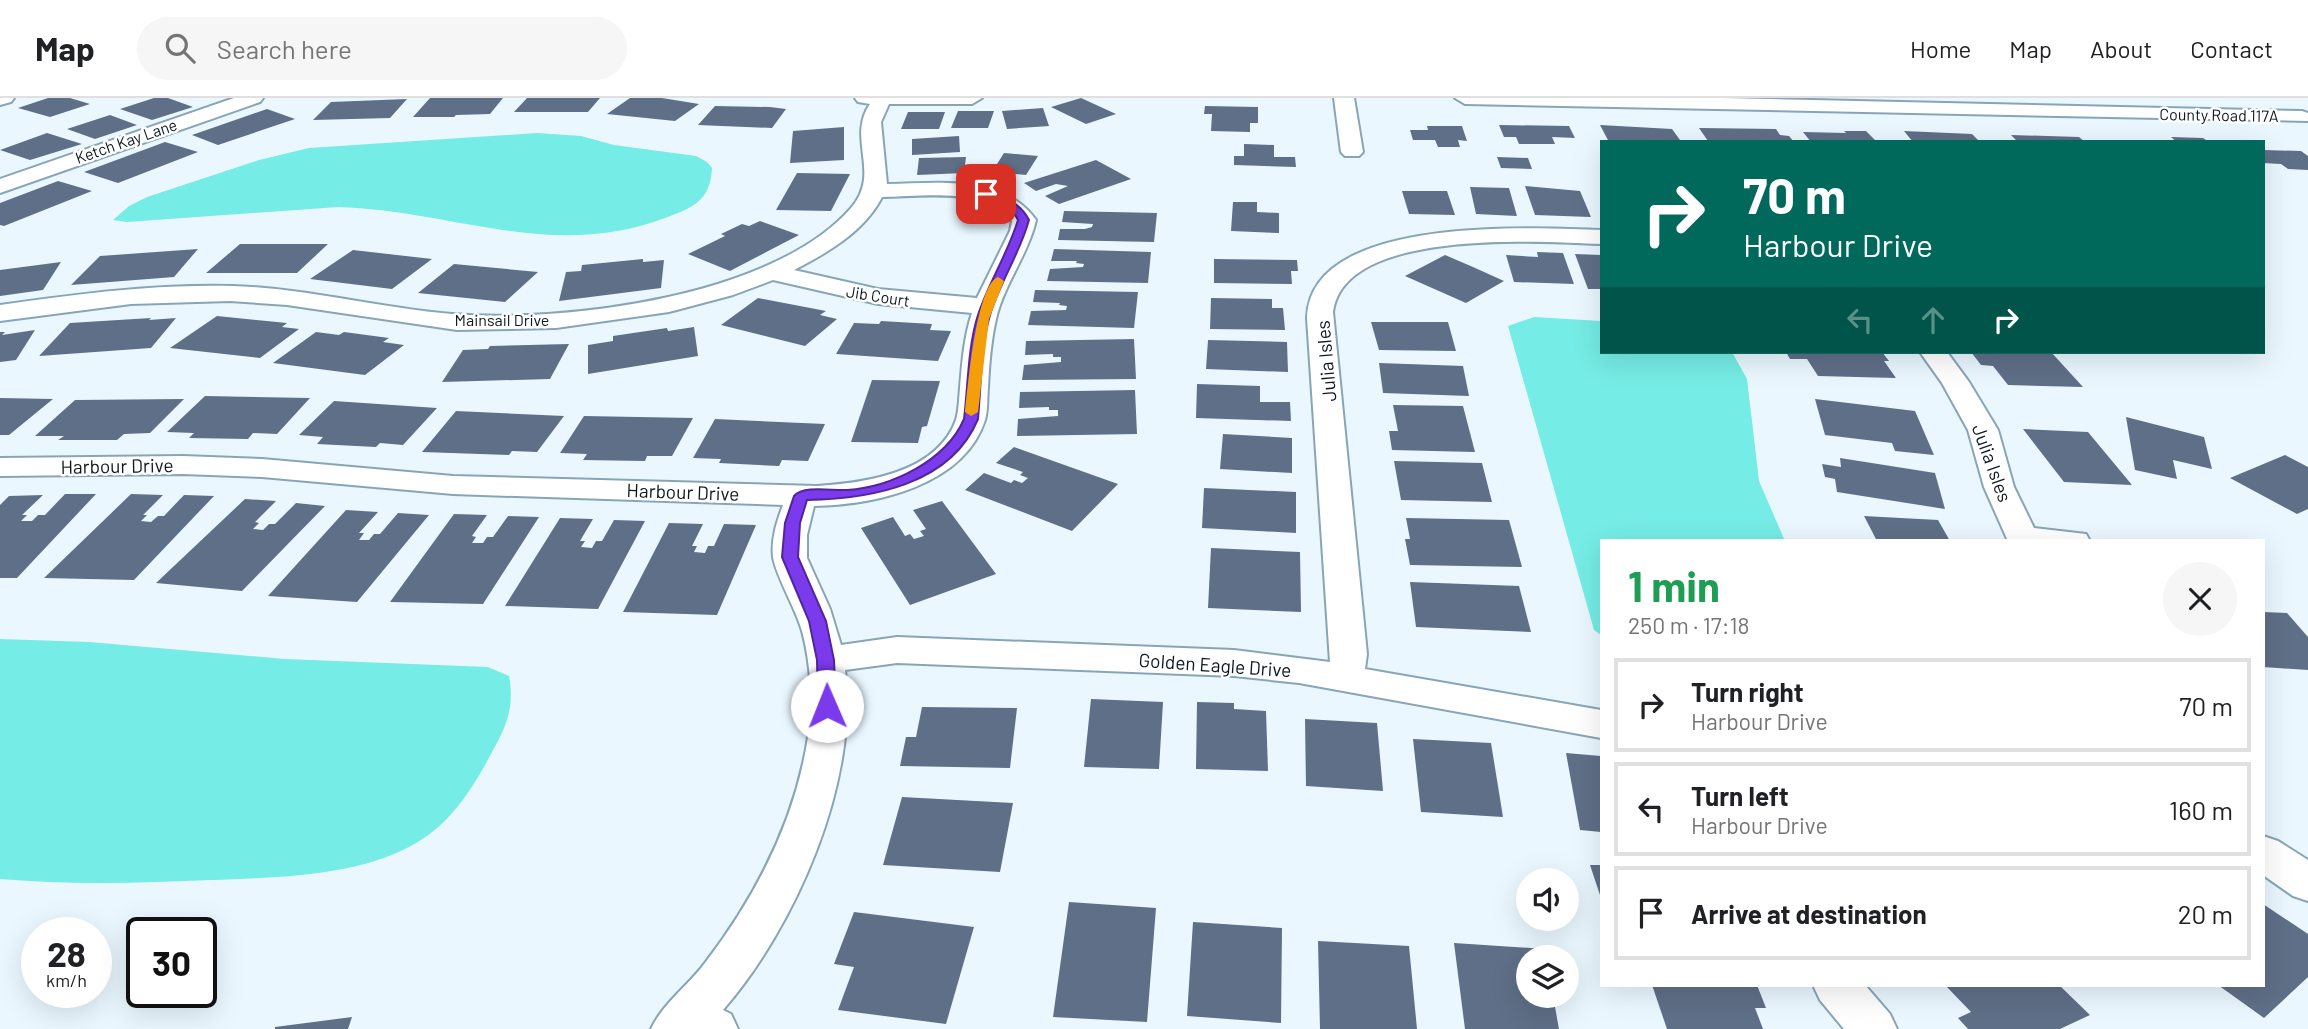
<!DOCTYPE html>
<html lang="en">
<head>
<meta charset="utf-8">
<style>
	body { margin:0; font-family:Barlow,sans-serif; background:#f6f6f6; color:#202124; height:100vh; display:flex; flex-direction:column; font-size:26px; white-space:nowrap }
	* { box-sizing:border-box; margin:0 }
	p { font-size:23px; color:#757577 }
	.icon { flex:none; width:38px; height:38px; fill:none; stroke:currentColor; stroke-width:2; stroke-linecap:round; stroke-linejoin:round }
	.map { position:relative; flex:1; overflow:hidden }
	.details { position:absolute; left:1600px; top:441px; width:665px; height:448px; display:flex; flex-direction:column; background:#fff; border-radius:0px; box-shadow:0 7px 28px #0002 }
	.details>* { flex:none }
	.banner { position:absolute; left:1600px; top:42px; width:665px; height:214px; border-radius:0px; box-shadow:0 7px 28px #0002; background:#00695c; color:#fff; overflow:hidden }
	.buttons { position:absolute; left:1516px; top:770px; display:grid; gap:14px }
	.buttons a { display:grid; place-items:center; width:63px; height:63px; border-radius:50%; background:#fff; box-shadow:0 7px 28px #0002; font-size:35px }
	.speed { position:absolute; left:21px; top:819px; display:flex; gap:14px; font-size:35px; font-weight:700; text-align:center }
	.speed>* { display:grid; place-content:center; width:91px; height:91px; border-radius:50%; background:#fff; box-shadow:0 7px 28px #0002; line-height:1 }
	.speed small { font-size:18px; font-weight:400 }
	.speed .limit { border:4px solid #111; border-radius:10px; background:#fff; color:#111 }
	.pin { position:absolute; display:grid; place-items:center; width:60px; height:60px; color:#fff; margin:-30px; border-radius:14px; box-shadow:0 4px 10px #0006 }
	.me { position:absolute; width:77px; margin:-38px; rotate:359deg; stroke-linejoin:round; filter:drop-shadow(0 0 5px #0008) }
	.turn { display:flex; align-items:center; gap:24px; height:147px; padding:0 28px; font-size:32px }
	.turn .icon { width:91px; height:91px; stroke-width:2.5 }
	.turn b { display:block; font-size:49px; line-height:60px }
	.lanes { display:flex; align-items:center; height:66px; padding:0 28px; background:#0003; justify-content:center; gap:35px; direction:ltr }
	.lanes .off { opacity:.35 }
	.round { display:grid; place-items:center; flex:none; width:74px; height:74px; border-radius:37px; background:#f6f6f6 }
	.headline { display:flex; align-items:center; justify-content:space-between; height:119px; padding:0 28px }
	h1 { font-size:42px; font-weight:700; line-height:52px; color:#1e9e55 }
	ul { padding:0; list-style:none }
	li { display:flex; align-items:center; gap:21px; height:94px; margin:0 14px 10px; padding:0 14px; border:4px solid #e0e0e0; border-radius:0px }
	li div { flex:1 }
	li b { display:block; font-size:26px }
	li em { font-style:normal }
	header { display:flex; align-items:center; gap:42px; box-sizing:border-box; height:98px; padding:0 35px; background:#fff; border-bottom:2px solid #e0e0e0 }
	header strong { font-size:33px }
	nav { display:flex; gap:38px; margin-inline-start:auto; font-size:24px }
	.search { width:490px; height:63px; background:#f6f6f6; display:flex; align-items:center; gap:18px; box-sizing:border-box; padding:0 24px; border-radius:38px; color:#757577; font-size:26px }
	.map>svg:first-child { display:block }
</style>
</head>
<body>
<header>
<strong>Map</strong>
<div class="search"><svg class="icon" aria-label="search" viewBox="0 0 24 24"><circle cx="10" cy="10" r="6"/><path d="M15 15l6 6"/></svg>Search here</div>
<nav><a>Home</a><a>Map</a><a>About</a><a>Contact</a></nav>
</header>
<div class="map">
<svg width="2308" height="931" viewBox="0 0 2308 931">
	<rect width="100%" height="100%" fill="#eaf7ff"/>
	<path fill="#75ece5" d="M537,35L581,38L614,47L696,58L707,64L712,70C710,103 694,109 665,120C552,163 451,112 338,109L127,124L113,122L129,108L147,99L259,62L309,50Z
		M1534,219L1601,223V254H1732L1747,281L1759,383L1785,443H1601V537L1594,532L1508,228Z
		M0,541L89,544L285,561L488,569L509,578C516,616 502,635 485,667C470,694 450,723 424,740C367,779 279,779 212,782C141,785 71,787 0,781Z"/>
	<path fill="#5f6f87" d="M48,0H70L90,6L50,19L18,10Z
		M154,0H168L193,9L152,22L120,11Z
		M430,0H503L490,16L456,17L454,19H413Z
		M527,0H600L588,14H514Z
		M630,0H662L699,6L675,23L607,16Z
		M1081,0L1116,16L1086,26L1051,9Z
		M407,1L390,20L313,22L331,4Z
		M715,8L770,9L786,11L772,30L698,27Z
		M1205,8L1258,9V25H1250V34L1211,33L1212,16H1204Z
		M1043,10L1049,28L1007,31L1002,13Z
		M267,11L295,21L218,47L192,37Z
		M958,13H994L988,30H951Z
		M908,14H945L939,31H901Z
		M110,17L137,27L95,41L67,31Z
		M1499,27L1569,28L1575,40L1552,39L1555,46H1519L1516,39H1504Z
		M1600,27L1672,31L1680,42L1609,44Z
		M1427,28H1462L1467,43L1458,42L1460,49H1438L1435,42H1413L1410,32H1428Z
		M844,29V62L790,65L793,33Z
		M1699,30L1776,31L1780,37L1789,38L1794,44L1708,43Z
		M1844,33H1866L1877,44H1811L1803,34L1846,35Z
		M1904,33L1972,36L1980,44H1913Z
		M47,35L82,46L30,62L0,52Z
		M2011,37L2079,39L2085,44H2018Z
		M959,38L960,54L912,57V41Z
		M2171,39L2203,40L2209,44H2177Z
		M165,44L198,54L118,85L84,74Z
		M1244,46L1274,47V59H1295L1296,69L1234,67V58H1244Z
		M2263,52L2301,53L2308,58V72L2288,71L2281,66L2263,65Z
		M1004,55L1038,58L1026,77L992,74Z
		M966,59L964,75L917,77L919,60Z
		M1497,59L1528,60L1532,71L1501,70Z
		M1096,62L1131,81L1059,106L1045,98L1068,88L1056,86L1036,93L1024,85Z
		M797,75L850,76L831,113L776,112Z
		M58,83L92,93L4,128L0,127V105Z
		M1525,88L1580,93L1591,119L1535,117Z
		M1470,89L1509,90L1517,118L1476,116Z
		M1402,93H1447L1455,117L1409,116Z
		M1233,104H1257V114L1279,115V135L1231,133Z
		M1064,113L1157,115L1154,144L1058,142L1060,131H1085L1092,129L1093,126L1062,124Z
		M760,123L799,137L730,173L688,156L725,138L721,136L742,126L749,128Z
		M240,146H328L297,175H206Z
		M198,151L174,179L71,187L100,158Z
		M1054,151L1151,154L1148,185L1047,183L1050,171L1083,169L1084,166L1076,165L1077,163H1051Z
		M353,152L432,161L392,191L310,181Z
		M1537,154L1563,155L1574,186L1514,184L1506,157L1538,159Z
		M1575,156L1601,157V191H1588Z
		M1445,157L1473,169L1504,183L1466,205L1405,178Z
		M643,161V164L664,162L661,190L559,203L566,174L581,173L582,167Z
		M1214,161L1297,162L1298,173H1291L1292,186L1214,185Z
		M61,164L43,192L0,198V172Z
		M454,166L538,174L505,204L418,195Z
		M1035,192L1138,194L1134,230L1028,227L1031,213L1066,212L1067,208L1059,207L1060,205L1033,204Z
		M758,200L826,213L820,217L837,221L805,248L721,227Z
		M1211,200L1272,201V210H1283L1285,232L1210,231Z
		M217,218L287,225L282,229L299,231L260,260L170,250Z
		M151,220L149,222L176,220L151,250L39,258L70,225Z
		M881,223L932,226L930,232L951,233L938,263L836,256L854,225L879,226Z
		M1371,224H1448L1456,253L1379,252Z
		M694,229L698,258L588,276V247L613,243V238L667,230L668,233Z
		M35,232L16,262L0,264V234H5L2,237Z
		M316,234L339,237L344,234L389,240L383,244L404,247L365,277L273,265Z
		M1134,241L1136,281L1022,282L1024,267L1061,264V259H1053V256L1025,257L1026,243Z
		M1208,242L1287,244L1288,274L1206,271Z
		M569,246L550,281L442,284L463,252L488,251L490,248Z
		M1786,254H1882L1889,263H1884L1896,280L1818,278L1807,261H1790Z
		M1971,254H2051L2083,289L2008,287L1993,268L1981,267Z
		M1379,265L1463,268L1469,298L1383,295Z
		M872,282L940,283L927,328L922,329L918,345L851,344Z
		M1197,286L1260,288V304H1290L1291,323L1196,320Z
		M1135,292L1137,336L1017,338L1018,321L1058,318V312H1049V309L1019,310L1020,294Z
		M205,298L310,300L277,336L253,335L248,341L189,340L194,335L167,334Z
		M0,300L53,301L9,337H0Z
		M184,301L150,335L124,336L117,342H58L64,338H35L75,302Z
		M1815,301L1915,313L1934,357L1895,353L1892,345L1825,337Z
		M334,303L437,310L403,347L380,345L376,349L317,346L323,339L299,337Z
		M1393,307L1463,308L1475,354L1392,352L1389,333H1398Z
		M456,313L564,318L537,354L512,353L509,357L422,354Z
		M584,318L693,320L672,358H647L645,363L583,362L587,356L560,355Z
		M2126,319L2204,339L2212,371L2173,362L2177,381L2135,372Z
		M715,321L825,326L808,363L782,362L779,368L719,365L721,361L693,360Z
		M2023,331L2088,334L2132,387L2064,384Z
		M1223,336L1292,340V375L1220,371Z
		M1014,349L1118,386L1072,433L965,392L984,375L1011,385L1014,382L1022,385L1028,380L1020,377L1023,374L996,365Z
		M2285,357L2308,369V411L2297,416L2230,380Z
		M1840,360L1935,375L1945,411L1837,394L1835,381L1825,379L1822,366L1841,369Z
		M1394,363L1482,365L1492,404L1401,402Z
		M1204,390L1296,394V435L1202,430Z
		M65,396H96L17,480H0V407L9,398L43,397L22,417H27L21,423H32L38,417H45Z
		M131,396L163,397L143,417H147L141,423L151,424L158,418H164L184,397L214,398L134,482L44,480Z
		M245,401L276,403L255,424L259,425L253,431L263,432L269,426H275L296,405L325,408L242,493L156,485Z
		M942,403L996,476L910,507L861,430L893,419L905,438L910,436L914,441L924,438L920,433L926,431L913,412Z
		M346,412L378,414L359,435H364L359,442H369L374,436H380L398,415L429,417L357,504L268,498Z
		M454,416L487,417L472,438L476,439L472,445H483L487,439H493L508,418L539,419L483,506L390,504Z
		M1864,418L1938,422L1950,443H1877Z
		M560,420L593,421L580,443H585L581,449L592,450L596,443H602L614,422L645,423L598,511L505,508Z
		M1406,420L1509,422L1522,469L1410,467L1405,441H1410Z
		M669,425L703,426L692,448H697L694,454L705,455L708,448H714L724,426L756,427L717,517L623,514Z
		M1211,450L1300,454L1301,514L1208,510Z
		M1410,484L1519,488L1531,534L1416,529Z
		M2263,514L2287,515L2308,539V572L2263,569Z
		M1091,601L1163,604L1159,671L1084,669Z
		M1197,604L1234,605V611L1266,613L1268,673L1196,671Z
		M922,609L1017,610L1010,670L900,668L906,639H916Z
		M1305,621L1377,625L1383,693L1306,688Z
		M1413,641L1491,645L1503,719L1421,714Z
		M1566,655L1601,658V734L1580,732Z
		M902,699L1013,705L1000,774L883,767Z
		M1590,767H1601V800Z
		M1069,804L1156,810L1147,924L1053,919Z
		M2263,806L2308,836V879L2264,920L2218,887H2263Z
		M854,814L974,829L946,926L838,912L854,869L834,866Z
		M1193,824L1282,830L1281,925L1187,918Z
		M1318,843L1409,848L1417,931H1320Z
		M1454,845L1545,851L1546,859H1528V898H1553L1559,931H1465Z
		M1652,887H1757L1766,910H1755L1763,931H1667Z
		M1945,887H2059L2090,917L2060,931H1968L1958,920L1971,914Z
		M352,919L348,931H275V929Z"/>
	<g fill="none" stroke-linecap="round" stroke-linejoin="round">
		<defs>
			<path id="street" d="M0,0H14L11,4L0,7Z
				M234,0H263L260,4L0,95V81Z
				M855,0H982L972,6H889L881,24L887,86C936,85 1004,76 1036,122C1028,157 1004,186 996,221C991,243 989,267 988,290C987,299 988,312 985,322C964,388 874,407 814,408L807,437V460L830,511L841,547L897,539L1234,552L1330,564L1307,220C1310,116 1534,130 1601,132V146C1542,144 1344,129 1333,214L1367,556L1365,571L1601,612V640L1299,585L1234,578L897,565L845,572C859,683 796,828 723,912L731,916L738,931H651C663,905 688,888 705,865C756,798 795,724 808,639C813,605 811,566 802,533C796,511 776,478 773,459C771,441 777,423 783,407L453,396L262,379L183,376L0,378V360L183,358L262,361L453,378L817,388C865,385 937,375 956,322C959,312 959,300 960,290C962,265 964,239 972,215L878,206L773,182L733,197L669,214L556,230L457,232L287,207L230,203L131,206L0,223V207C77,196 154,186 232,188C306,190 378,210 452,216C564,225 774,199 851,110C882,75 846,41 870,6L858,4ZM882,99C922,99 984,88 1012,123L1010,133L977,200L878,191L794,172C827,155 864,134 882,99Z
				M1334,0H1354L1363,54L1359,58H1345L1341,54Z
				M1455,0H1724L2302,13L2308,15V23L1465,6Z
				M1920,254H1947L1969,284L1998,332L2014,389L2034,430L2086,436L2090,443H2008L1984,389L1968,332L1942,285Z
				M2263,738L2278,743L2308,762V803L2293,798L2263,777Z
				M1813,887H1865L1890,916L1897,931H1844L1820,902Z"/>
		</defs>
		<use href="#street" stroke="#88a5b8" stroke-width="4"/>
		<use href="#street" fill="#fff" fill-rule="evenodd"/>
	</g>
	<path fill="#7c3aed" stroke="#51269a" stroke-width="2" d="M986,93C1004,99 1020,104 1029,122C1020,155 1000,184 990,217C981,248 981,289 978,321C951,387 870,401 807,402L800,425L798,459L826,523L834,562L836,608L834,613H821L818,608L817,562L809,523L782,459L785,425L794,398C804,387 832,393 847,392C891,389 946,363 964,321C968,289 968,247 978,217C989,184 1008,155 1018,122C1011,107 996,104 982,99V94Z"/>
	<path fill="#f59e0b" d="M998,179L1004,183L989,221L978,314L971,318L965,314C968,289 976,188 998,179Z"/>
	<g text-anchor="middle" stroke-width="5" stroke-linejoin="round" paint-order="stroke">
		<g font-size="16" fill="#0c181e" stroke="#fff">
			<text transform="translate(2219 17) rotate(1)" y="6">County Road 117A</text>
			<text transform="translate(126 43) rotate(-19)" y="6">Ketch Kay Lane</text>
			<text transform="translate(878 198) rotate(9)" y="6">Jib Court</text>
			<text x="502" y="228">Mainsail Drive</text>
		</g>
		<g font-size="19" fill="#0c181e" stroke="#fff">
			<text transform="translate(1326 263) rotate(-95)" y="7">Julia Isles</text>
			<text transform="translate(1992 365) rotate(70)" y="7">Julia Isles</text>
			<text transform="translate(117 368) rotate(-1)" y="7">Harbour Drive</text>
			<text transform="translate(683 394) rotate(2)" y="7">Harbour Drive</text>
			<text transform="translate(1215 567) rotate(4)" y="7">Golden Eagle Drive</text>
		</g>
	</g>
</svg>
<div class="buttons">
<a><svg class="icon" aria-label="sound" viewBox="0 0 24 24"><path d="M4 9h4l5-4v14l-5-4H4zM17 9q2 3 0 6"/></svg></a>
<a><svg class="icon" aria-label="layers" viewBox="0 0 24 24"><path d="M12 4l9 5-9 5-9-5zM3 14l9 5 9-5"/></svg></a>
</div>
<div class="speed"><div>28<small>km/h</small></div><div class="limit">30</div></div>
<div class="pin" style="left:986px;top:96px;background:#d93025"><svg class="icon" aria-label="arrive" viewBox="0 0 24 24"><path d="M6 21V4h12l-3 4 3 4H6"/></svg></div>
<svg class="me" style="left:827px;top:608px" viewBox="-20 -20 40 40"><circle r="19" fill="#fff"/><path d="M0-13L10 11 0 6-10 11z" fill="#7c3aed"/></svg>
<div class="banner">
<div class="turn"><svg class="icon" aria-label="right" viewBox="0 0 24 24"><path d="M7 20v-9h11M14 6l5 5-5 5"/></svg><div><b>70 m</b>Harbour Drive</div></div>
<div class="lanes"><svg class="icon off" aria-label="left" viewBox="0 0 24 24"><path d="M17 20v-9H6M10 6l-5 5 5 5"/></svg><svg class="icon off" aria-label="ahead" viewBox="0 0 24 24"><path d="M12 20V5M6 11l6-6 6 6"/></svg><svg class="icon" aria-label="right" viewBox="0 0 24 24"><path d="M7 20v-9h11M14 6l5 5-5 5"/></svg></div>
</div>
<section class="details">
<div class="headline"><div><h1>1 min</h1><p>250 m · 17:18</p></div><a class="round"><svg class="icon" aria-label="close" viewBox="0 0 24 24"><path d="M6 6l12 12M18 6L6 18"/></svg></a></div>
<ul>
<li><svg class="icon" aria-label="right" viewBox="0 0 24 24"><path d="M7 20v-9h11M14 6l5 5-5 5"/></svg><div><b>Turn right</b><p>Harbour Drive</p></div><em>70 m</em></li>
<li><svg class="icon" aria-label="left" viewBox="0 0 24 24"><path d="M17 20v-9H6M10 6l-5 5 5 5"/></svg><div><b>Turn left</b><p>Harbour Drive</p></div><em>160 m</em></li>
<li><svg class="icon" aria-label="arrive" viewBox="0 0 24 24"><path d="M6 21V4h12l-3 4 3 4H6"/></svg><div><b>Arrive at destination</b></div><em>20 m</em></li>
</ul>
</section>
</div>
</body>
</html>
